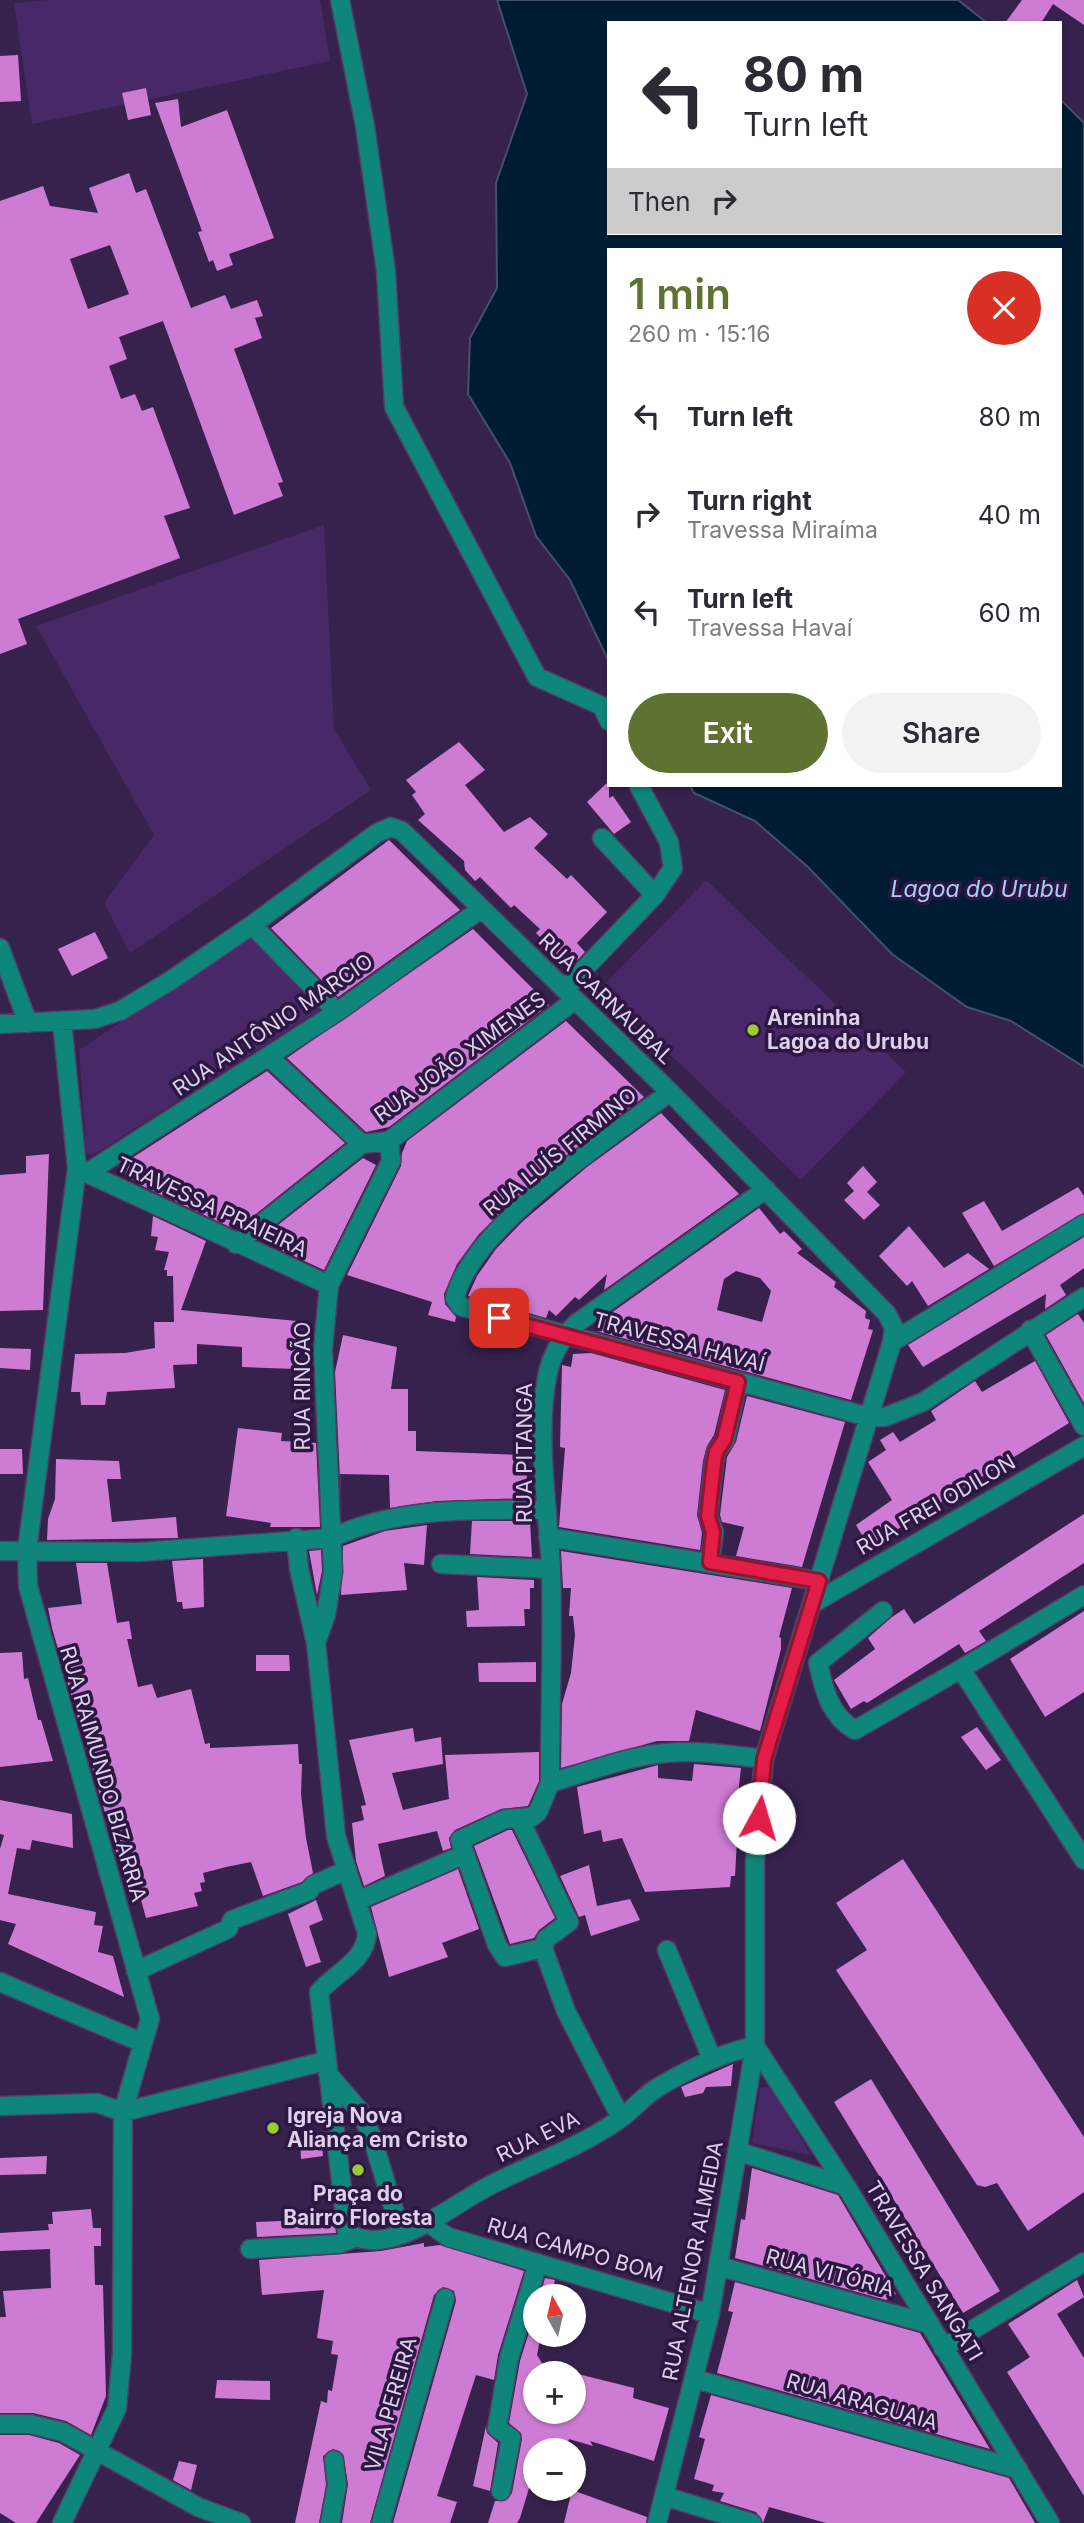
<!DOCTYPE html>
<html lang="en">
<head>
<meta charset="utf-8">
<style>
	body { margin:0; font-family:Inter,sans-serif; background:#f2f2f3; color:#2b2b33; height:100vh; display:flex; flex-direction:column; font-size:26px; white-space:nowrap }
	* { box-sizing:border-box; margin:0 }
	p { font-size:23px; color:#7c7c81 }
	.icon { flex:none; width:38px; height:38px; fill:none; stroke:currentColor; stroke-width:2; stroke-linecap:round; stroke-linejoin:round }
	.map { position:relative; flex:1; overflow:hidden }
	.details { position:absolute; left:607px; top:248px; width:455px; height:539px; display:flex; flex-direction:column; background:#fff; border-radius:0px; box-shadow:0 2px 5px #0004 }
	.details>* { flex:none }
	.guide { position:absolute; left:607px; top:21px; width:455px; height:214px; border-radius:0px; box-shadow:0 2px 5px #0004; background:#fff; color:#2b2b33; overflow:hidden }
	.needle { width:46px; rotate:352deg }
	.buttons { position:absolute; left:523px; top:2284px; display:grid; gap:14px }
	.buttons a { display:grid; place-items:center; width:63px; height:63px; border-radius:50%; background:#fff; box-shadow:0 2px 5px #0004; font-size:35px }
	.pin { position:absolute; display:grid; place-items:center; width:60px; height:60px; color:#fff; margin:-30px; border-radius:14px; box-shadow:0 4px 10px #0006 }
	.me { position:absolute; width:77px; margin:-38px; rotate:6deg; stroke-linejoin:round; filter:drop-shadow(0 0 5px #0008) }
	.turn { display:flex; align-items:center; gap:24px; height:147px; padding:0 21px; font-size:32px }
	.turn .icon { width:91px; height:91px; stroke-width:2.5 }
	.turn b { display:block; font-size:49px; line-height:60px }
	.then { display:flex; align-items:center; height:66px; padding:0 21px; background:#0003; gap:14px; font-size:26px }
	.round { display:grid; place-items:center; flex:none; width:74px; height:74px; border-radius:37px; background:#f2f2f3 }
	.summary { display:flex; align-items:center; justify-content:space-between; height:119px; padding:0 21px }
	h1 { font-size:42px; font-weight:600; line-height:52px; color:#5e7332 }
	.primary-button { display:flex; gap:14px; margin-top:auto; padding:14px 21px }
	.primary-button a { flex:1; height:80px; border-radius:42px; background:#5e7332; color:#fff; font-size:28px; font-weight:600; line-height:80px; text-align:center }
	.primary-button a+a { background:#f2f2f3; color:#2b2b33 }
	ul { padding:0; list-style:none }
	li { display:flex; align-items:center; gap:21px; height:98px; padding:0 21px }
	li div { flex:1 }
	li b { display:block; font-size:26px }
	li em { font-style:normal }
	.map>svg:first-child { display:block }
</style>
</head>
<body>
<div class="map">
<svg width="1084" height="2523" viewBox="0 0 1084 2523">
	<rect width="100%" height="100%" fill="#37214d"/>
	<path fill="#482867" d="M49,0H320L330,61L32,124L14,3Z
		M324,525L334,729L371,790L130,953L104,903L154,835L36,626Z
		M706,880L906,1072L801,1180L601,988Z
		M253,934L327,1005L100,1151L91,1155L86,1153L79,1050Z
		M770,2086L772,2090L811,2155L752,2143L760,2088Z"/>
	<path fill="#001c34" stroke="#42526b" stroke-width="2" d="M497,0H958L987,23H609V233H1060L1061,100L1084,123V1067L1011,1021L967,1007L892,954L808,867L755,821L694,793L690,786H1060V250H609V662L570,580L536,536L510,463L468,394L470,338L497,288L496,183L527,94Z"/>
	<path fill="#ce7cd3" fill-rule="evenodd" d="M1022,0H1084V25L1053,4L1041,23H1005Z
		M18,55L21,101L0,102V56Z
		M146,88L151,115L128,120L122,93Z
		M178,99L181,127L227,110L274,238L229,254L233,265L217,271L213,260L209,262L198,232L202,231L155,103Z
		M129,173L136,193L146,189L191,308L225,295L231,309L257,300L263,316L255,318L262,338L234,349L283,482L278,483L283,496L234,515L163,321L119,337L127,359L109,366L121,399L135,394L142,411L153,407L190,508L164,516L180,558L18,619L27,644L0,654V201L43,186L50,206L98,213L89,188ZM110,245L129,294L88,309L70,259Z
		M459,742L485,770L465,785L504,832L530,817L548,834L534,848L567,879L571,875L607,912L577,943L585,952L570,968L536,933L540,929L514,905L511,908L480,877L475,881L465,870L464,861L418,820L425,814L412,795L416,792L406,780Z
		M609,781V798L613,796L631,822L614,834L587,802Z
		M389,840L460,910L338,997L271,928Z
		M473,929L549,1005L389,1127L366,1132L287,1058Z
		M95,932L108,958L72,976L58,949Z
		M566,1021L644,1097L539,1176L479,1234L457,1264L444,1294L445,1304L456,1317L455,1322L428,1315L432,1302L347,1275L401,1166L402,1153L407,1141Z
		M267,1071L345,1143L247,1221L232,1228L136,1183L118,1167Z
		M661,1113L739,1194L604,1290L607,1274L579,1300L575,1297L556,1316L549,1310L546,1318L468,1296L477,1276L496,1249L523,1221L587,1167Z
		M49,1154L43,1310L0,1311V1175L26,1173V1156Z
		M363,1158L376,1165L324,1270L259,1240Z
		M863,1166L877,1182L867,1192L880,1205L864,1220L844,1200L854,1191L847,1183Z
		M1078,1187L1084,1196V1213L994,1266L962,1213L984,1201L1002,1231Z
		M759,1208L780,1234L784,1231L802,1249L797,1253L836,1282L834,1287L866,1311L865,1318L870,1320L868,1329L873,1330L851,1400L596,1331L597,1323ZM736,1271L760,1278L771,1291L762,1322L717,1310L724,1279Z
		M153,1216L206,1241L181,1310L297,1321L295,1369L242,1367V1347L197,1344V1364L173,1365L175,1388L107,1392L105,1405H81L80,1392H71L75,1354L125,1353L155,1348L154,1322H174L173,1276H167V1270H164L169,1252L155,1250L158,1237L151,1236Z
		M909,1226L944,1268L968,1253L989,1269L928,1306L912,1281L907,1286L879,1256Z
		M1084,1237V1268L1060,1285L1066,1295L1045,1309L1046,1294L923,1367L908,1345Z
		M1078,1314L1084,1323V1403L1046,1335Z
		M343,1335L397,1347L391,1389H408V1431H416V1451L520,1455V1463H526L528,1498L437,1501L390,1508L389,1475L340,1474L342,1522L335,1372Z
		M0,1348L31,1349L30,1370L0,1368Z
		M591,1353L725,1390L714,1435L707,1446L703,1461L697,1515L702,1533L700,1550L559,1527L565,1448L560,1447L562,1365L571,1367L573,1354Z
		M1035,1361L1069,1423L869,1547L856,1525L892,1500L868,1462L886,1450L880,1440L893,1432L900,1442L936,1420L931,1411L975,1381L982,1392Z
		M747,1396L845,1422L802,1567L736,1556L744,1527L722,1522L720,1515L727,1457L736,1442Z
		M238,1428L282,1433L281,1441L316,1443L320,1527H270L271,1523L226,1516Z
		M0,1449H22L23,1474H0Z
		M56,1459L119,1461L121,1479H107L112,1522L176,1517L178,1538L47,1540L48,1519L55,1499Z
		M1084,1514V1563L979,1631L986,1641L965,1653L959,1644L867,1703L864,1701L851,1709L834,1680L875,1649L868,1638L892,1617L904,1609L914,1624Z
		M472,1521H530L532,1557L470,1554Z
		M427,1525L424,1565L404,1563L407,1590L341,1595L343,1546L385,1531Z
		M321,1550L322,1571L317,1595L309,1551Z
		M561,1551L792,1588L779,1637L781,1638V1649L760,1731L696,1710L689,1741H657L561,1768L562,1704L571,1673L575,1635L573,1616H569L571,1588H563Z
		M203,1559L204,1607L183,1609L182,1602H177L172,1561Z
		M76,1563H107L117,1623L129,1621L132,1639H127L138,1687L152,1684L157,1698L191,1689L205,1744L210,1743V1748L298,1744L299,1764H302L301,1794L306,1838L313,1873L302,1882L263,1896L251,1862L226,1867L203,1873L205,1882L200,1883L202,1891L194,1893L198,1906L146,1918L135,1878L127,1880L118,1858L52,1628L48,1608L82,1604Z
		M477,1577L534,1580V1588H530V1609H524L525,1626L467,1627L466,1611L479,1610Z
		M1084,1611V1692L1045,1717L1010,1659Z
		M22,1652L24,1679L28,1678L38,1720H41L53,1761L0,1767V1653Z
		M256,1655H289L290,1671H256Z
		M536,1662V1682H479L478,1663Z
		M977,1727L1001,1760L986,1770L961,1737Z
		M413,1728L415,1742L441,1737L443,1764L392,1773L403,1810L449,1799L445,1755L539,1752V1781L528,1806L501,1809L455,1830L449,1838L451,1848L443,1851L437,1831L378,1844L385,1876L364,1886L356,1861L352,1823L364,1820L361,1806L366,1805L349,1740Z
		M694,1764L741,1768L733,1839H737L735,1876H731L730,1887L645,1892L622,1838L603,1842L601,1830L584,1834L577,1787L658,1765V1778L692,1781Z
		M0,1800L72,1814L73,1848L32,1840L30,1850L17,1848L8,1894L96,1912L94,1925L103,1926L98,1952L113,1956L124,1997L8,1944L16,1924L0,1920V1849L4,1835L0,1834Z
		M508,1830H512L555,1918L539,1930L534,1938L510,1944L474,1846Z
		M903,1859L1084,2137V2192L1028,2231L997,2183L985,2187L977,2185L836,1970L867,1950L836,1903Z
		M589,1865L597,1906L630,1899L640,1920L591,1936L585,1915L579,1917L560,1876Z
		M458,1869L479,1929L442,1943L448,1957L389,1977L371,1907Z
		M316,1900L323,1920L309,1926L321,1962L306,1967L288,1914Z
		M733,2064L731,2086L706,2087L703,2093L685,2097L681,2087Z
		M871,2079L1000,2291L963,2313L834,2102Z
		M321,2135L323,2156L301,2159L300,2136Z
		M47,2156L46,2174L0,2175V2158Z
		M752,2168L838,2195L896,2294L886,2300L735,2258L741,2219L745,2220Z
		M91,2209L93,2228H101V2246H94L95,2285H103L106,2396L91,2435L66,2421L33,2413H0V2317H6L3,2291L51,2288L50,2249L0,2251V2233L49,2230L48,2224H53L52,2212Z
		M334,2219L336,2233L257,2237L256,2222Z
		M424,2243V2247L440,2245L524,2271L498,2355L494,2380L476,2375L437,2496L457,2502L450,2523H393L456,2301L454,2291L443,2287L434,2295L370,2523H342L348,2484L343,2454L333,2449L323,2456L326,2485L319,2523H295L321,2401L327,2403L328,2390L332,2391L338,2355L331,2354L333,2341L317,2338L324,2290L262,2295L259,2260L381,2251Z
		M545,2278L555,2280L551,2296H540Z
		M1077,2280L1084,2297L1057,2314L1084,2358V2496L1007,2372L1030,2357L1008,2324Z
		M735,2282L920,2333L990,2449L717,2373L733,2312L728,2311Z
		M536,2310V2334H541L537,2355L548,2373H536L533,2412H572L574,2415V2373L634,2388L633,2398L669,2408L654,2461L590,2441L593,2446L569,2439L566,2450H536V2487L530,2485L520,2518L517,2523H488L495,2501H505L512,2493L522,2439L521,2433L509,2423L520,2361Z
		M217,2380L270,2381V2400L215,2398Z
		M711,2395L1009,2478L1035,2523H826L769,2507L763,2523L756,2512L720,2501L724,2493L712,2491L714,2485L694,2479L705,2439L699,2437Z
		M486,2426L487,2433L498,2443L490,2491L473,2486Z
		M0,2435H29L59,2443L80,2455L36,2523H16L0,2513Z
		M179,2461L197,2465L191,2490L173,2480Z
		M572,2490L647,2517L646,2523H564Z"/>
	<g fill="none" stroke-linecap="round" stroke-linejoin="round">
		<defs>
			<path id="minor" d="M340,0L365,126L386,271L394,407L537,677L602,706L609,721
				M602,838L655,895
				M252,925L337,1012
				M0,948L28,1023
				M565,989L655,895L673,868L669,842L639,786
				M62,1022L77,1168L27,1550L28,1586L150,2019L123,2112L122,2354L117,2408L62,2523
				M0,1024L95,1019L120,1011L170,981L252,925L377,833L391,827L402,831L670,1092L887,1314L894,1328L892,1342L764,1759L755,1862V2046L710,2314L657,2523
				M269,1057L362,1144
				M670,1092C611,1138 472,1225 455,1298L460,1306L869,1417H885L923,1402L1084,1297
				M78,1169L329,1285
				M87,1173L337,1012L481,909
				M236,1244L362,1144L389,1141L575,1000
				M1030,1330L1084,1426
				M892,1342L1084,1224
				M548,1537L819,1581
				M296,1538L299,1569L316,1643L336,1836L367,1933C366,1961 336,1972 319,1992L347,2232C387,2261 452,2205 487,2187C531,2164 579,2148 620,2119C635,2108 646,2093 662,2085C691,2068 721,2053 755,2046
				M0,1551L139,1552L332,1538C396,1507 477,1509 547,1510
				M710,1562L714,1532L708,1516L714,1463L716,1452L725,1440L738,1382
				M441,1564L551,1569
				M1084,1595L961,1669L1084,1860
				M812,1604L1084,1446
				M883,1611L818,1663C824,1690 830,1716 855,1730L961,1669
				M316,1643L326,1615L333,1572L323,1349L329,1285L391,1161L389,1141
				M550,1783C550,1712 553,1640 551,1569C548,1508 536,1437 547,1377C551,1355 561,1338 577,1323L766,1189
				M520,1820L569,1922L546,1939L543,1948
				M357,1901L463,1855
				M667,1950L712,2059
				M136,1971L228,1929L232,1920L309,1891L313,1885L347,1870
				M0,1982L143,2043
				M755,2046L846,2186L1050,2523
				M328,2074L360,2111L372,2137L401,2233
				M0,2106L97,2103L123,2112L325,2061
				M621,2118L566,2011L543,1948L505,1957L497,1945L460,1840L505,1819L532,1817L538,1812L550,1783C588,1772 627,1756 666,1753C699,1750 732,1755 764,1759
				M737,2151L846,2186
				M430,2224L448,2237L710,2314
				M250,2249L339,2244L354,2238
				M718,2266L930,2324
				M943,2348L1084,2262
				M695,2379L1018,2469
				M0,2424H30L63,2432L198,2507L241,2523
				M501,2491L511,2438L497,2428L509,2358L538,2263
				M664,2496L752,2523
				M330,2523L337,2485L334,2460
				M381,2523L445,2298"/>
		</defs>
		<use href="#minor" stroke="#513d66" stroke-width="21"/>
		<use href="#minor" stroke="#0f867b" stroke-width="18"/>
	</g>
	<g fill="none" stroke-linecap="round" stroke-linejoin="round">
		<defs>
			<path id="route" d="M499,1318L738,1382L724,1440L716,1452L714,1463L708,1516L713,1532L710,1562L819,1581L764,1759L759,1818"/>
		</defs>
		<use href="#route" stroke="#92132f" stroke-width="18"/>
		<use href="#route" stroke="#e11d48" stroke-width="12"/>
	</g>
	<g fill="#9dca30" stroke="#2d1742" stroke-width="2.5">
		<circle cx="753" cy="1030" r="7"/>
		<circle cx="273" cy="2128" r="7"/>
		<circle cx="358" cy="2170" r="7"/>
	</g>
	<g text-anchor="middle" stroke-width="7" stroke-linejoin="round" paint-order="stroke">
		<g font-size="21" fill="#dcd0ec" stroke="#2d1742">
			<text transform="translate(606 999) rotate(44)" y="7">RUA CARNAUBAL</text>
			<text transform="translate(273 1025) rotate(-34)" y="7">RUA ANTÔNIO MARCIO</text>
			<text transform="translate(460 1057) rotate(-36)" y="7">RUA JOÃO XIMENES</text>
			<text transform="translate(560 1152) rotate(-39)" y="7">RUA LUÍS FIRMINO</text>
			<text transform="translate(212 1207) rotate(25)" y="7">TRAVESSA PRAIEIRA</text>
			<text transform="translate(679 1342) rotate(15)" y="7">TRAVESSA HAVAÍ</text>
			<text transform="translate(303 1386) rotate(-90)" y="7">RUA RINCÃO</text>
			<text transform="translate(525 1453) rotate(-90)" y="7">RUA PITANGA</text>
			<text transform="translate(936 1505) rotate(-30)" y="7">RUA FREI ODILON</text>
			<text transform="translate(103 1774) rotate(74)" y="7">RUA RAIMUNDO BIZARRIA</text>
			<text transform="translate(538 2137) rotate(-26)" y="7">RUA EVA</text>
			<text transform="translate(575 2250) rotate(16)" y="7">RUA CAMPO BOM</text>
			<text transform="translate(693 2261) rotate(-79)" y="7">RUA ALTENOR ALMEIDA</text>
			<text transform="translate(924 2271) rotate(59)" y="7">TRAVESSA SANGATI</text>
			<text transform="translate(830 2273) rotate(15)" y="7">RUA VITÓRIA</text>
			<text transform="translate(862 2402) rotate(16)" y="7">RUA ARAGUAIA</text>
			<text transform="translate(391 2404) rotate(-74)" y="7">VILA PEREIRA</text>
		</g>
		<g font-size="21" font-weight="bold" fill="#dcd0ec" stroke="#2d1742" text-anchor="start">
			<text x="767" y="1025">Areninha<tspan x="767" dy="24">Lagoa do Urubu</tspan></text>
			<text x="287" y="2123">Igreja Nova<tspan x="287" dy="24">Aliança em Cristo</tspan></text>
			<text x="358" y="2201" text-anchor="middle">Praça do<tspan x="358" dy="24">Bairro Floresta</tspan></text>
		</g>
		<g font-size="23" font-style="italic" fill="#a3d0f7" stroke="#2d1742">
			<text x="979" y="897">Lagoa do Urubu</text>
		</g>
	</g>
</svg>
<div class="buttons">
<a><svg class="needle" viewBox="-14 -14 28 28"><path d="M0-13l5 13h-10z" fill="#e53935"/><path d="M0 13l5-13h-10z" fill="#7c7c81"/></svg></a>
<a>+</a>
<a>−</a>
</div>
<div class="pin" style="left:499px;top:1318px;background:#d93025"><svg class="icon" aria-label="arrive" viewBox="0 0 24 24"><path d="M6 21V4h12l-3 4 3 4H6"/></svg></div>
<svg class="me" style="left:759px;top:1818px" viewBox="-20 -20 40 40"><circle r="19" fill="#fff"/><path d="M0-13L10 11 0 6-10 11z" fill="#e11d48"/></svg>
<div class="guide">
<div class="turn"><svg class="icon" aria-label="left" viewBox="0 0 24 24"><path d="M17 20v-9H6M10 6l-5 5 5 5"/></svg><div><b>80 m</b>Turn left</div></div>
<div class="then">Then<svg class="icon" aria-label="right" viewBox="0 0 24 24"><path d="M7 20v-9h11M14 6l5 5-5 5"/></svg></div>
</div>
<section class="details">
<div class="summary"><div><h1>1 min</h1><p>260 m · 15:16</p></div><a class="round" style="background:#d93025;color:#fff"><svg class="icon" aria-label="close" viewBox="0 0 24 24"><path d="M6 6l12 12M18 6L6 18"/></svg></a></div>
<ul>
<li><svg class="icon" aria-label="left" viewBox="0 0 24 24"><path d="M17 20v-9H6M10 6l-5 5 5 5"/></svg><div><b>Turn left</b></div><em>80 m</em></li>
<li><svg class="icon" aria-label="right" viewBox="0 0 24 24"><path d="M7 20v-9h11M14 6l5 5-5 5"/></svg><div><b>Turn right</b><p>Travessa Miraíma</p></div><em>40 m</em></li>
<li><svg class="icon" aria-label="left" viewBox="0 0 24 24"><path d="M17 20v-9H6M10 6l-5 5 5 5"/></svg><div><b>Turn left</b><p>Travessa Havaí</p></div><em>60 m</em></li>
</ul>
<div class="primary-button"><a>Exit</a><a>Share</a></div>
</section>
</div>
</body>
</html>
